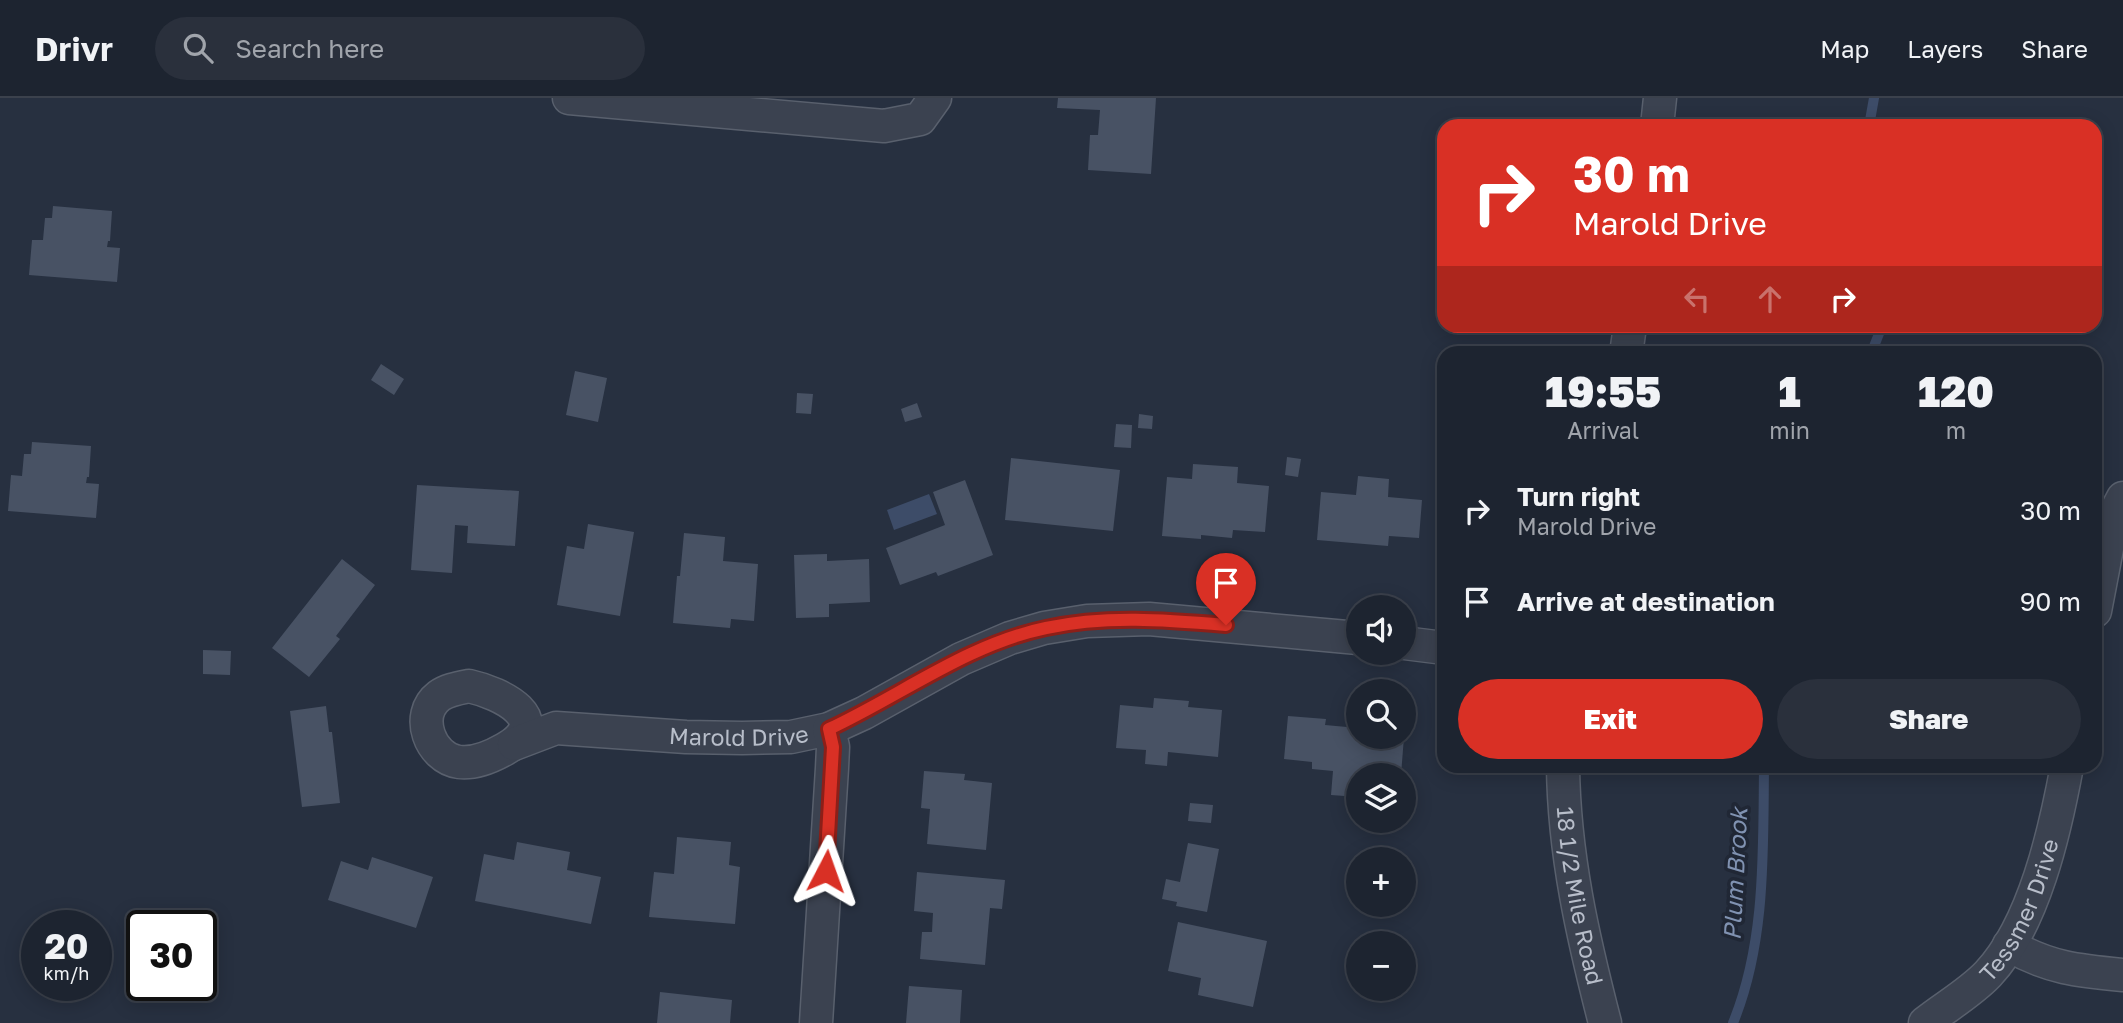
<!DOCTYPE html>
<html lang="en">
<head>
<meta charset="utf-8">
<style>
	body { margin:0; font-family:"Golos Text",sans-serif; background:#2a303c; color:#f1f3f6; height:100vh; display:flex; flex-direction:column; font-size:26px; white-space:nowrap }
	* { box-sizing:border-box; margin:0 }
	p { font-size:23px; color:#a0a4ab }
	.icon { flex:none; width:38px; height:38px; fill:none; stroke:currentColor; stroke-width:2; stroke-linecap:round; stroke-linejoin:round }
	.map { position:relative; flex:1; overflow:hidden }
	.panel { position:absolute; left:1437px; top:248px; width:665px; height:427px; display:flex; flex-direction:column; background:#1d2430; border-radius:21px; box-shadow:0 4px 18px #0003,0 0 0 2px #3b414c }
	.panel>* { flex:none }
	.hud { position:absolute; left:1437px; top:21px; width:665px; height:214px; border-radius:21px; box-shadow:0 4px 18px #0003,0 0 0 2px #3b414c; background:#d93025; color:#fff; overflow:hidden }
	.controls { position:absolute; left:1346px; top:497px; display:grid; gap:14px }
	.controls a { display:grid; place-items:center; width:70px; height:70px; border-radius:50%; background:#1d2430; box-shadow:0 4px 18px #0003,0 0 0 2px #3b414c; font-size:35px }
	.speed { position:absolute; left:21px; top:812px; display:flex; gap:14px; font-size:35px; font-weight:700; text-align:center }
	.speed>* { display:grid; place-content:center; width:91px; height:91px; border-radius:50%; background:#1d2430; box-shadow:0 4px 18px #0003,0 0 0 2px #3b414c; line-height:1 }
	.speed small { font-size:18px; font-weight:400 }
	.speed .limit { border:4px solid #111; border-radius:10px; background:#fff; color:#111 }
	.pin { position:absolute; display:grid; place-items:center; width:60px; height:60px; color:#fff; margin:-72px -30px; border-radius:50% 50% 50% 0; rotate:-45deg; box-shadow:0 0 7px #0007 }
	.pin .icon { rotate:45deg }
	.me { position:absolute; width:77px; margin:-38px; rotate:4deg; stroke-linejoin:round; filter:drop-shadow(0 0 5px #0008) }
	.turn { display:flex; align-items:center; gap:24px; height:147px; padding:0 21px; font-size:32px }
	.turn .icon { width:91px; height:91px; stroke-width:2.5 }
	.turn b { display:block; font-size:49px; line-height:60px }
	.lanes { display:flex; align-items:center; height:66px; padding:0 21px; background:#0003; justify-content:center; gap:35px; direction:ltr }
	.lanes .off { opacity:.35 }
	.eta { display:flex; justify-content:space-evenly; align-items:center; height:119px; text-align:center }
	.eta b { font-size:42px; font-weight:800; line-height:49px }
	.button { display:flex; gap:14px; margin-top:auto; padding:14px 21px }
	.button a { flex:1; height:80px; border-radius:42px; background:#d93025; color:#fff; font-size:28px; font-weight:800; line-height:80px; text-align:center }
	.button a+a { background:#2a303c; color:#f1f3f6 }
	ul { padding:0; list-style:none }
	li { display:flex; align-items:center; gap:21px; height:91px; padding:0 21px }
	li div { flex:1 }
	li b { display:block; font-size:26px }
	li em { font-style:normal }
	header { display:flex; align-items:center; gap:42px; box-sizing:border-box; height:98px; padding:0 35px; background:#1d2430; border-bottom:2px solid #3b414c }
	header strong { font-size:33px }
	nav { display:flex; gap:38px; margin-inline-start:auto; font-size:24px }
	.search { width:490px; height:63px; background:#2a303c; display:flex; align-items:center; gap:18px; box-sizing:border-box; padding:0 24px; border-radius:38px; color:#a0a4ab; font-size:26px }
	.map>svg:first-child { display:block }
</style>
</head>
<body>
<header>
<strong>Drivr</strong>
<div class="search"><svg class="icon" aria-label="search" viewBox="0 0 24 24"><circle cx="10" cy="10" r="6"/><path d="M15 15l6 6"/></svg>Search here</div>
<nav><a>Map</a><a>Layers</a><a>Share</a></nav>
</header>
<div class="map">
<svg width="2123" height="925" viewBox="0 0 2123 925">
	<rect width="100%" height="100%" fill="#273040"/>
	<path fill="#3d4c68" d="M929,396L937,416L894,432L887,412Z"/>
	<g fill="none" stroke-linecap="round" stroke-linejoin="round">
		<path stroke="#3d4c68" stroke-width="10" d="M1869,28L1874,0
			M1871,256L1882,228
			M1733,925C1766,845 1763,754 1764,668"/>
	</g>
	<path fill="#485264" d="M1058,0H1156L1151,76L1088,72L1090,37H1098L1100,12L1057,10Z
		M53,108L112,113L110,143H108L107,149L120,150L117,184L29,177L32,142H43L45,120H52Z
		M381,266L404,281L394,297L371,282Z
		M575,273L607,280L598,324L566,317Z
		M797,295L813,296L811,316L796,315Z
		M917,305L922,319L905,324L901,311Z
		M1139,316L1153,318L1152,331L1138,330Z
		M1116,326L1132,327L1131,350L1114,349Z
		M32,344L91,348L89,379H87L86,385L99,386L96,420L8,413L11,377L22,378L24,356H31Z
		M1287,359L1301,361L1298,379L1285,377Z
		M1011,360L1120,372L1113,433L1005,422Z
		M1193,366L1238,369L1237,385L1269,388L1265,434L1233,432L1232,440L1201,437V441L1162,438L1167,379L1192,381Z
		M1358,378L1389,381L1388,399L1422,402L1419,440L1389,438L1388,448L1317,442L1321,394L1356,397Z
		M965,382L993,457L938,478L936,474L900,487L886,450L945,427L933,394Z
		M417,387L519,393L515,448L467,445L468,428L455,427L452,475L411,472Z
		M588,426L634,434L620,518L557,507L567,448L584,451Z
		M684,435L725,439L723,463L758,466L754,523L731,521L730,530L673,525L677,478H680Z
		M827,456V463L869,461L870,504L829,506V519L796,520L794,457Z
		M342,461L375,487L336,538L340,541L309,579L272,550Z
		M203,552L231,553L230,577L203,576Z
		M1154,600L1189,603L1188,609L1222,612L1218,659L1168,654L1167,668L1145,666L1146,652L1116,650L1120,607L1153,610Z
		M326,608L329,634H332L340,705L302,709L290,613Z
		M1288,618L1326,621L1325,627L1358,630V639H1404L1401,677L1364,675L1358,677V699L1331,697L1333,673L1312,671V664L1284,661Z
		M924,673L965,676L964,682L992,685L986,752L927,746L930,711L921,710Z
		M1190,705L1213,707L1211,725L1188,723Z
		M677,739L731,744L729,767L740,769L735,826L649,819L654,774L674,776Z
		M517,744L570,754L567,772L601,779L591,826L475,803L484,756L514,762Z
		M1188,745L1219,751L1207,814L1176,808L1177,804L1162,801L1166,781L1180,784Z
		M372,759L433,779L416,830L328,802L341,763L368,772Z
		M917,774L1005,782L1002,811L990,810L985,867L920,861L922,834H932L933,815L914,813Z
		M1178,824L1267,843L1253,909L1198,897L1201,880L1168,873Z
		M909,888L962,892L960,925H906Z
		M660,894L732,902L730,925H657Z"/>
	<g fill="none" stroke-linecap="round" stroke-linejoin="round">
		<defs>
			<g id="street">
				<path d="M569,0L884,28L920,21L935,0"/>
				<path d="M1657,28L1660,0"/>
				<path d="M1626,256L1630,228"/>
				<path d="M2095,513L2113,419L2123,400"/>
				<path d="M1404,545L1444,550"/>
				<path d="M469,588C501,595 556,622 505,651C491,659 475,666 459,664C430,660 414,617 439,598C447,592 459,590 469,588Z"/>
				<path id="s1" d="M514,646L556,630L686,639L742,640L791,639L829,631L864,615L961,561L1010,540L1044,530L1087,523L1149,521L1358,540"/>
				<path id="s2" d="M1563,668C1564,757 1583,840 1605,925"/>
				<path d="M2009,847C2048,870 2079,873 2123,877"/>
				<path d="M816,925L832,670L833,649L829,631"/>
				<path id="s3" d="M1925,925C1945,909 1970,895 1988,876C2034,827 2055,733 2067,668"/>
			</g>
		</defs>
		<use href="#street" stroke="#59606d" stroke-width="35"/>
		<use href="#street" stroke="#3b4250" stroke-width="32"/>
	</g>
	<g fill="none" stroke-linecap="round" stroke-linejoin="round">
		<defs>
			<path id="route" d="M826,773L833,649L829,631C900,598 968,546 1046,530C1105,517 1166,522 1226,527"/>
		</defs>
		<use href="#route" stroke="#8d1f18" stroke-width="18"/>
		<use href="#route" stroke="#d93025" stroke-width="12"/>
	</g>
	<g text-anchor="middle" stroke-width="7" stroke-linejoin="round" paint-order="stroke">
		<g font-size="23" fill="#b8beca" stroke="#202735">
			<text dy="8" stroke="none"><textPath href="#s1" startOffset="228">Marold Drive</textPath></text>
			<text dy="8" stroke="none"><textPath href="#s2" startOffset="131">18 1/2 Mile Road</textPath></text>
			<text dy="8" stroke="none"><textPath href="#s3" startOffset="152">Tessmer Drive</textPath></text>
		</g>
		<g font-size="24" font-style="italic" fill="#8092b1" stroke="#202735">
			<text transform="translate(1736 776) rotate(-87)" y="8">Plum Brook</text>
		</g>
	</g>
</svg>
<div class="controls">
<a><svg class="icon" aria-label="sound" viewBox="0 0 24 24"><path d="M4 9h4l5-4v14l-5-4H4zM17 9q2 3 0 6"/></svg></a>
<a><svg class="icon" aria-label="search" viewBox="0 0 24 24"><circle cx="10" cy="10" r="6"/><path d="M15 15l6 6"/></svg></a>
<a><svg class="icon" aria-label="layers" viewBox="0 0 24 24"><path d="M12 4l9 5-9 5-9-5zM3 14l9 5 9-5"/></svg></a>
<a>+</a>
<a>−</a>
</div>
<div class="speed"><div>20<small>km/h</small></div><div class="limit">30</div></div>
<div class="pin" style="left:1226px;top:527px;background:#d93025"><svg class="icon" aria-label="arrive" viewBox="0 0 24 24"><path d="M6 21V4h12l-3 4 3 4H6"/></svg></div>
<svg class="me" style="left:826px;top:773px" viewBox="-20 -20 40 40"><path d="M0-17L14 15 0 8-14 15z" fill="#d93025" stroke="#fff" stroke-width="4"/></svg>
<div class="hud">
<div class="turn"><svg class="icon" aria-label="right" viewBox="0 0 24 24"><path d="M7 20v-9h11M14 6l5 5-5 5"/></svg><div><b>30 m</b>Marold Drive</div></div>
<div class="lanes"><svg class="icon off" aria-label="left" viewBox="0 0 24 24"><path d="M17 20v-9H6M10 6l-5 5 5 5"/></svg><svg class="icon off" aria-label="ahead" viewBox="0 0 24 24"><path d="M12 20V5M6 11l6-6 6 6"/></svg><svg class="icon" aria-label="right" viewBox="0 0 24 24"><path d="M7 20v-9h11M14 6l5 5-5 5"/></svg></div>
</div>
<section class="panel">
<div class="eta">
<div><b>19:55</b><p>Arrival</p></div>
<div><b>1</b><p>min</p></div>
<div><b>120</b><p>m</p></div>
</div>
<ul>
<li><svg class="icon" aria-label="right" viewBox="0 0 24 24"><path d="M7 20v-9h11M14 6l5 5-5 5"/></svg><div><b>Turn right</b><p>Marold Drive</p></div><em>30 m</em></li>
<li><svg class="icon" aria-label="arrive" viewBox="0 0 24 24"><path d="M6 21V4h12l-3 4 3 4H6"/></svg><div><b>Arrive at destination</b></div><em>90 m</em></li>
</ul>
<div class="button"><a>Exit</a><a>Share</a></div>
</section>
</div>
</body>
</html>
